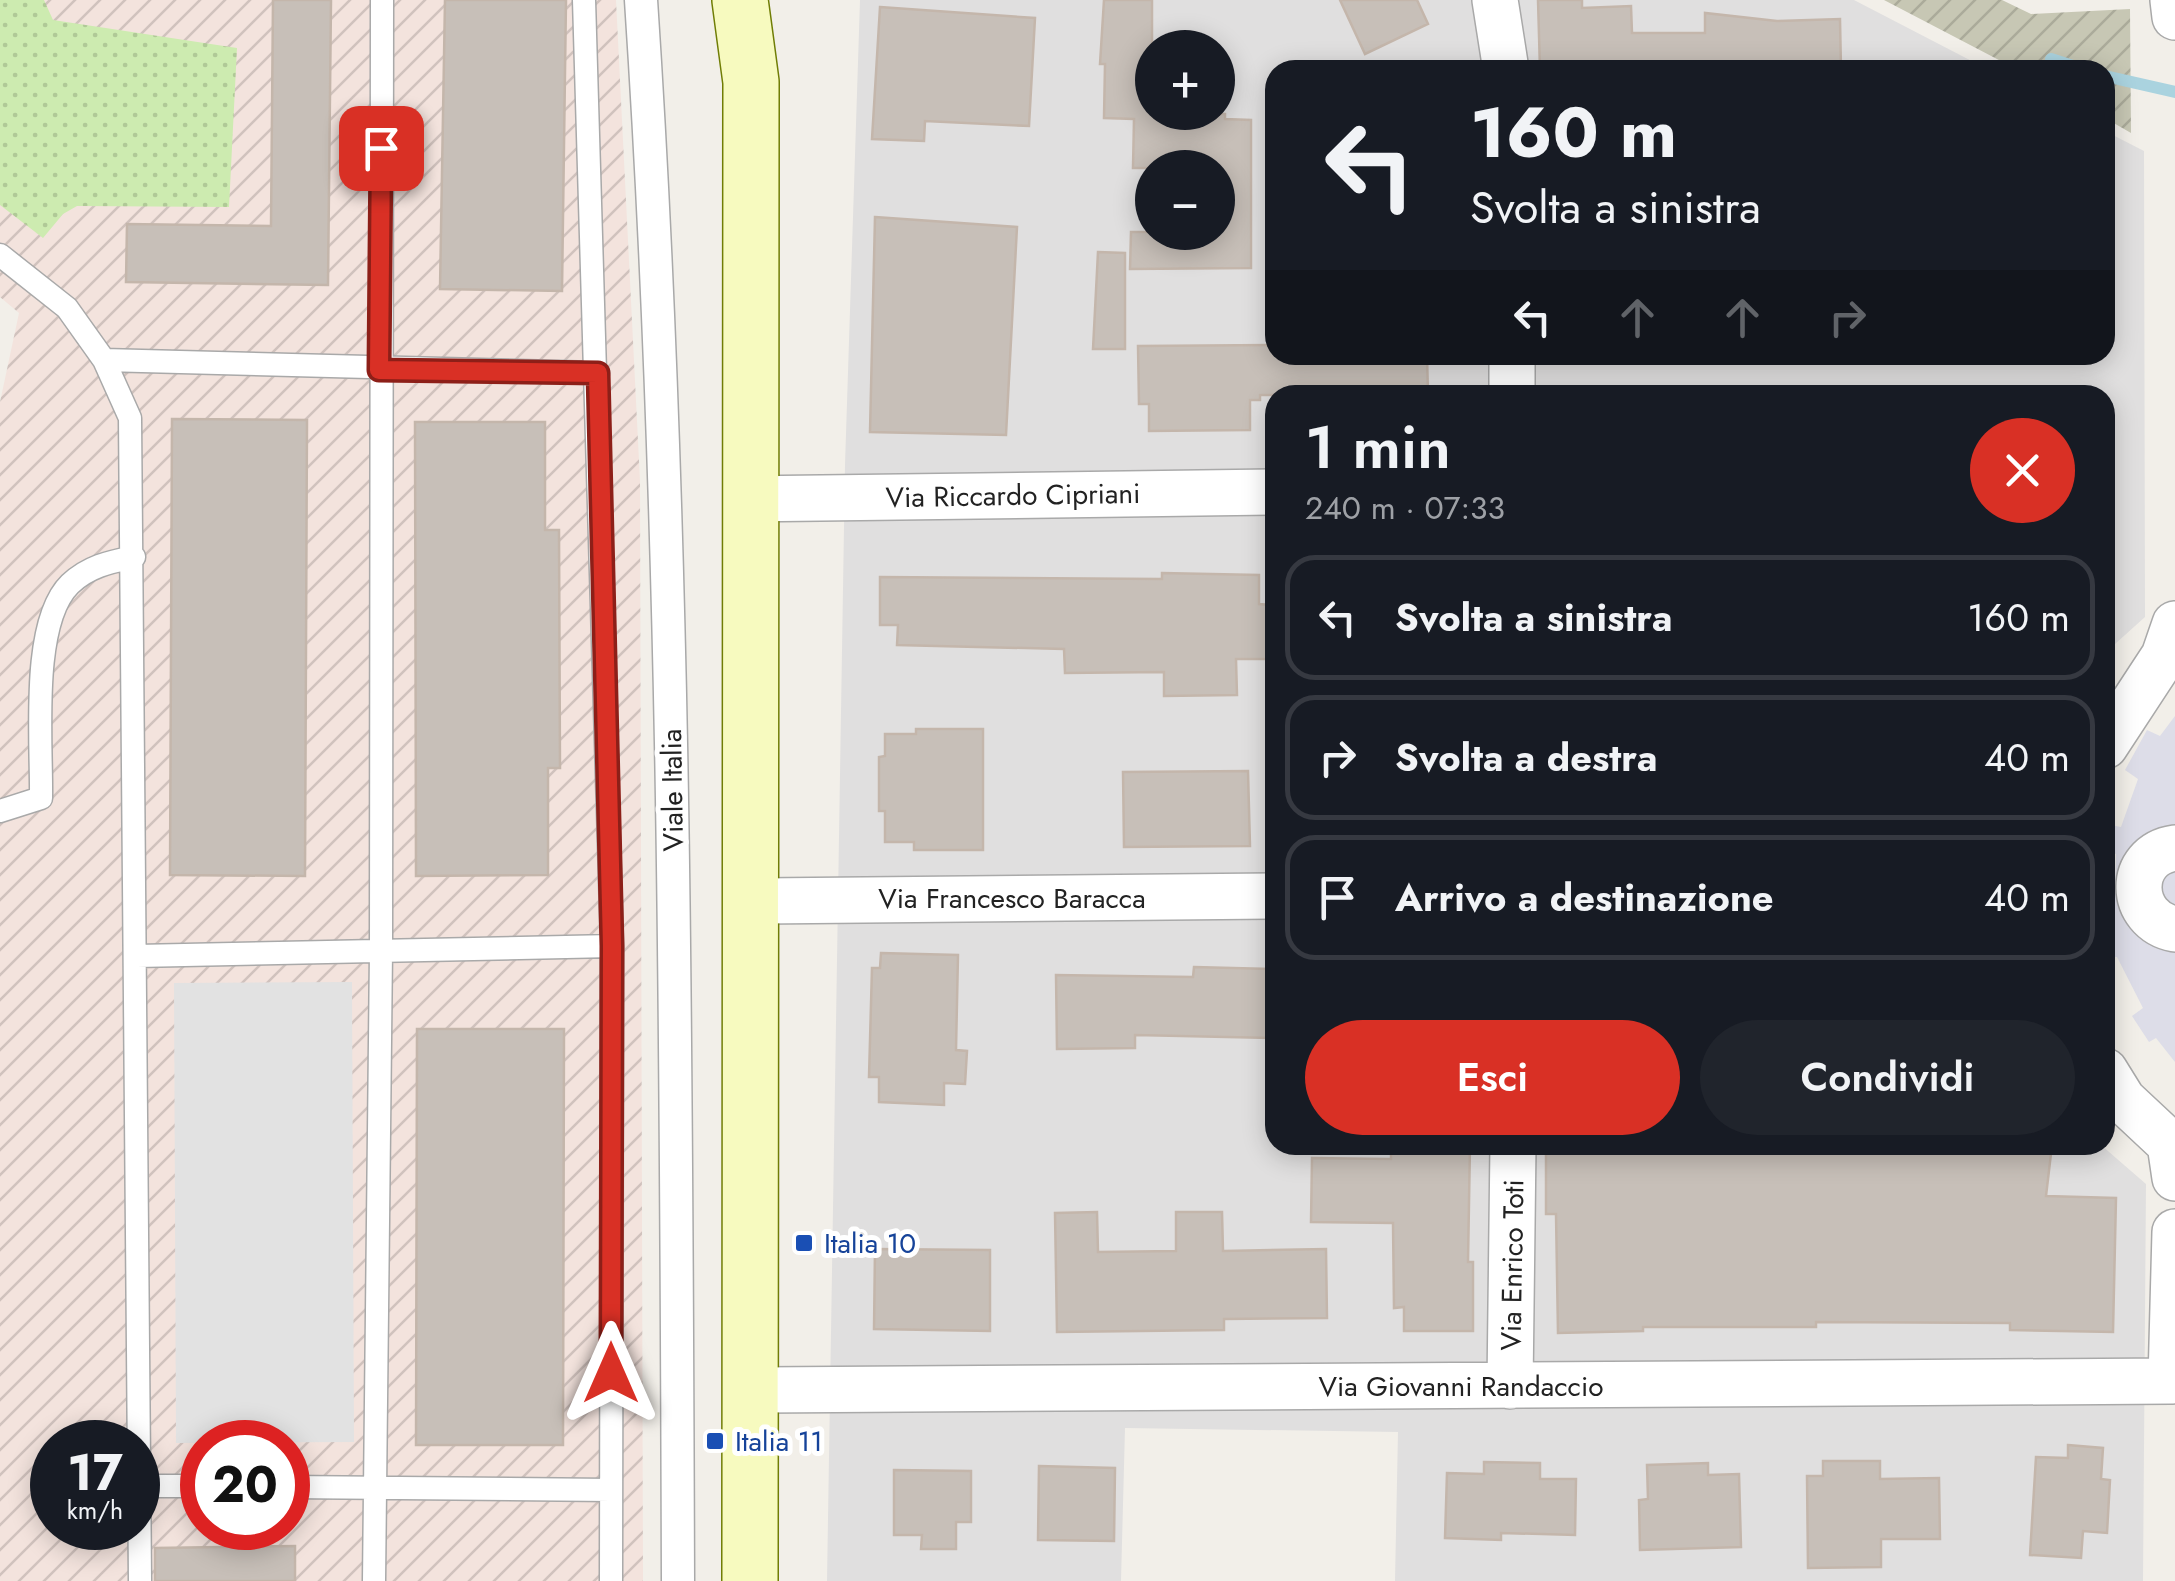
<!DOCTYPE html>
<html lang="it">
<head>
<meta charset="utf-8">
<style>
	body { margin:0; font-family:Jost,sans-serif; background:#20242c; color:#f1f3f6; height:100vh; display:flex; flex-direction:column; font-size:38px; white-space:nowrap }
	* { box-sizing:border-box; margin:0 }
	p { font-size:32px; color:#9ea1a6 }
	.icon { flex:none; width:55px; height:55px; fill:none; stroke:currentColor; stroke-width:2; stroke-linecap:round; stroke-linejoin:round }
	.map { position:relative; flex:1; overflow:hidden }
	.panel { position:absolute; left:1265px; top:385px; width:850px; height:770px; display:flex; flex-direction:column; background:#171b24; border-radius:30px; box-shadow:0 5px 25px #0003 }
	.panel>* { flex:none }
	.top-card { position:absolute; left:1265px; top:60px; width:850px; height:305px; border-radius:30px; box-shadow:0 5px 25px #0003; background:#171b24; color:#f1f3f6; overflow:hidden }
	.tools { position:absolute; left:1135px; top:30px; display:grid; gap:20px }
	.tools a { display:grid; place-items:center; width:100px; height:100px; border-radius:50%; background:#171b24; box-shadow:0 5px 25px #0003; font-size:50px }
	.speed { position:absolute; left:30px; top:1420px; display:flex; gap:20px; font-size:50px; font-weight:700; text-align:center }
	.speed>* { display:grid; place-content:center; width:130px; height:130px; border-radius:50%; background:#171b24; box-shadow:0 5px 25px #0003; line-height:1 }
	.speed small { font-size:25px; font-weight:400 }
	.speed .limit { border:15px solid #d22; background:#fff; color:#111 }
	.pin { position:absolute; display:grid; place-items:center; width:85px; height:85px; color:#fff; margin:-42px; border-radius:20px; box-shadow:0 5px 15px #0006 }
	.me { position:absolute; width:110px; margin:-55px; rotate:0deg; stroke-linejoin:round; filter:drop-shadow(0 0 8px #0008) }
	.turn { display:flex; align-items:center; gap:35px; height:210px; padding:0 40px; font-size:45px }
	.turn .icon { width:130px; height:130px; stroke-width:2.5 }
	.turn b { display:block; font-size:70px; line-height:85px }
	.lanes { display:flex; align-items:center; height:95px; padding:0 40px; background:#0003; justify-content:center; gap:50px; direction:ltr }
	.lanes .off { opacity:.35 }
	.round { display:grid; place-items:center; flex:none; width:105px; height:105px; border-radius:52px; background:#20242c }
	.headline { display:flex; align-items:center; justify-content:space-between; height:170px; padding:0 40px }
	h1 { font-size:60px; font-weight:600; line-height:75px }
	.action { display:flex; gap:20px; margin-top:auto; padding:20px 40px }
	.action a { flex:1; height:115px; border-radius:60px; background:#d93025; color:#fff; font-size:40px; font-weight:600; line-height:115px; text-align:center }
	.action a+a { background:#20242c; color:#f1f3f6 }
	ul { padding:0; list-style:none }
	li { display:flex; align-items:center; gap:30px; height:125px; margin:0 20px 15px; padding:0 20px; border:5px solid #363941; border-radius:30px }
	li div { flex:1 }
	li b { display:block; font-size:38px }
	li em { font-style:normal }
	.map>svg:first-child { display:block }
</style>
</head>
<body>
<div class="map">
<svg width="2175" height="1581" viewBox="0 0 2175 1581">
	<defs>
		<pattern id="military-furrows" width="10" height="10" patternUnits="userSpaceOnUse" patternTransform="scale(2.5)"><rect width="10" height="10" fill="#f3e3dd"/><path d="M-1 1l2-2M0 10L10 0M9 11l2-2" fill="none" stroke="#d0c2bd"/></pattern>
		<pattern id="construction-furrows" width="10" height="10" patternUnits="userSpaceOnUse" patternTransform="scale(2.5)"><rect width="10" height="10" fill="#c7c7b4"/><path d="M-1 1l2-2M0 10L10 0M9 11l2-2" fill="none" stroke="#abab9a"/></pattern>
		<pattern id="grass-dots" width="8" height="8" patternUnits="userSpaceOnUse" patternTransform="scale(2.5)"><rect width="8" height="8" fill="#cdebb0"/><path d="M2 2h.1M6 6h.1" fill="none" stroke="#b0c997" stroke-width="1.8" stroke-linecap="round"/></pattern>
	</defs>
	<rect width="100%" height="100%" fill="#f2efe9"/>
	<path fill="#e0dfdf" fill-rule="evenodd" d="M860,0H1854L1989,70H1275V355H2105V131L2144,151L2145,617L2105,653V395H1275V1145H2101L2146,1184L2143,1581H1395L1398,1432L1125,1428L1121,1581H827L845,465ZM1152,48H1218V112H1152ZM1152,168H1218V232H1152Z"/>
	<path fill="url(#military-furrows)" fill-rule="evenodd" d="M0,0H616L640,481L643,1581H0V402L19,313L0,297ZM52,1442H138V1528H52ZM202,1442H288V1528H202Z"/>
	<path fill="url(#construction-furrows)" d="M1884,0H2002L2031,14L2130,9L2131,133L2105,118V70H2018Z"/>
	<path fill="url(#grass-dots)" d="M0,0H44L53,20L237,48L229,207L77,206L63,214L43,238L0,205Z"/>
	<path fill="#e2e2e2" d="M352,982L354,1442L176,1443L174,983Z"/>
	<path fill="#dddde8" d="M2175,716V1062L2156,1038L2149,1042L2132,1016L2143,1008L2117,957H2107L2105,926L2114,925L2116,854L2105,851V824L2121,827L2138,779L2125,770L2147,730L2160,736Z"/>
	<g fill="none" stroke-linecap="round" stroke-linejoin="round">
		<path stroke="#aad3df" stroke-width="12" d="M2051,59L2085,70
			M2105,76L2175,92"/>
	</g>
	<path fill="#c7bfb8" stroke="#c4b6ab" stroke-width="2.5" d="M273,0H331L328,285L126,282L127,224L271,226Z
		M445,0H566L562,291L440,289Z
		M1104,0H1152V114H1225V119L1251,120V268L1130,269L1131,232H1218V168H1133L1134,119L1104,118L1105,64H1100Z
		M1340,0H1417L1428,24L1365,54Z
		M1538,0H1582V8L1631,6L1632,33H1705V13L1777,21L1840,19L1841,70H1540Z
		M880,7L1035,18L1029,126L925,121L924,141L872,139Z
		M875,217L1017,227L1006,435L870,432Z
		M1098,252L1125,253V349H1093Z
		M1275,345V355H1427L1428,394L1260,395V400H1250V430L1149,431V404H1139L1138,346Z
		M172,419L307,420L305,876L170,875Z
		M415,422H545V530H559L560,768H548V875L416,876Z
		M1162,573L1259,575V604L1271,605L1270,659H1236L1237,695L1164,696V672L1065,673L1064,649L897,645L898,625H880V577L1162,579Z
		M916,729H983V850H914V842H885V811H879V757L885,756V734H916Z
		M1248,771L1250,846L1124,847L1123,772Z
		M881,953L958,955L956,1050L967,1051L965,1084L944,1083V1105L879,1102V1077H869L872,968H880Z
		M1194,967L1275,969V1038L1135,1035V1048L1057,1049L1056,975L1193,977Z
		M417,1029H564L563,1445H416Z
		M1391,1145H1470L1468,1262H1473V1331H1404V1307L1394,1308L1393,1223L1311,1222L1312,1158L1391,1159Z
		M1546,1145H2052L2046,1196L2116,1198L2113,1332L2010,1330V1323L1816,1322V1327H1643V1331L1558,1333L1556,1214H1546Z
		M1097,1212L1098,1252L1176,1251V1212H1222L1223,1251L1326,1249L1327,1318L1224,1319V1330L1057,1332L1055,1213Z
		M875,1249L990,1250V1331L874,1329Z
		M2068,1445L2103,1448L2101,1479L2110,1480L2107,1533L2083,1531L2081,1558L2030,1555L2036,1457L2068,1458Z
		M1823,1461H1880V1479L1939,1478L1940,1539H1881V1567L1808,1568L1807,1476H1823Z
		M1484,1462L1540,1463V1479H1576L1575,1535L1501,1533V1540L1445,1538L1447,1473L1484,1474Z
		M1708,1463V1475L1739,1474L1741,1547L1640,1550L1639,1500L1648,1499L1647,1465Z
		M1039,1466L1115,1468L1114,1541L1038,1540Z
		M894,1470L971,1471V1522H956V1549H921L922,1535H894Z
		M295,1546V1581H155V1548Z"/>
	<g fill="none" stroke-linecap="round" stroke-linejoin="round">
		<defs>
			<path id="service" d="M584,0L612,946L611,1581
				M0,255L67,308L104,360L130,418L140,1581
				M104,360L598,373
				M0,811L41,798C42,743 30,623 70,584C89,566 110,562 134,557
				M137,956L612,946
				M141,1486H202
				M288,1487L611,1490
				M374,1581L381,951L382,0"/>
			<path id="pedestrian" d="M641,0C676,526 676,1054 678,1581"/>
			<path id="minor" d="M1495,0L1506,70
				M2173,0L2175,17
				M1512,355V395
				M752,499L1275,492
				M2105,746L2164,656L2175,624
				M2175,848C2126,855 2128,920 2175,929
				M750,901L1275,896
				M2105,1071L2123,1100L2170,1144L2175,1178
				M2171,1381L2175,1232
				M1510,1386L1513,1145
				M752,1390L2171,1381"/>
			<path id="secondary" d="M740,0L751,82L750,1581"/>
		</defs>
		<use href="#service" stroke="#a9a9a9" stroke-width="25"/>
		<use href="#pedestrian" stroke="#a9a9a9" stroke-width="35"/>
		<use href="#minor" stroke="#a9a9a9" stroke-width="48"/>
		<use href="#secondary" stroke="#707d05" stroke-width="58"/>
		<use href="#service" stroke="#fff" stroke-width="22"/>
		<use href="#pedestrian" stroke="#fff" stroke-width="32"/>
		<use href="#minor" stroke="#fff" stroke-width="45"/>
		<use href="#secondary" stroke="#f7fabf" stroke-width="55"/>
	</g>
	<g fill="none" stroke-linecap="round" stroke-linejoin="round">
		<defs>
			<path id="route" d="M381,148L379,370L598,373L612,946L611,1373"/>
		</defs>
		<use href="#route" stroke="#8d1f18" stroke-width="25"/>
		<use href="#route" stroke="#d93025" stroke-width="18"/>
	</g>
	<g fill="#1a4fb4" stroke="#fff" stroke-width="4">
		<rect x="794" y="1233" width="20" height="20" rx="5"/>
		<rect x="705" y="1431" width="20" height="20" rx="5"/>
	</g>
	<g text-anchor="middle" stroke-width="10" stroke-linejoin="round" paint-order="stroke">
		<g font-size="28" fill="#222" stroke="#fff">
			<text transform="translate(1013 495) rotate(-1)" y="10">Via Riccardo Cipriani</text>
			<text transform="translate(672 790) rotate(-91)" y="10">Viale Italia</text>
			<text x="1012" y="908">Via Francesco Baracca</text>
			<text transform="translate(1512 1265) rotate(-89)" y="10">Via Enrico Toti</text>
			<text x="1461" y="1396">Via Giovanni Randaccio</text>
		</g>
		<g font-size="28" fill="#164399" stroke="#fff" text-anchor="start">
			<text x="824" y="1253">Italia 10</text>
			<text x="735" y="1451">Italia 11</text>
		</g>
	</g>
</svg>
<div class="tools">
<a>+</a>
<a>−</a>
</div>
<div class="speed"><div>17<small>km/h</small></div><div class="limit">20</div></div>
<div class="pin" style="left:381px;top:148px;background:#d93025"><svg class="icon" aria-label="arrive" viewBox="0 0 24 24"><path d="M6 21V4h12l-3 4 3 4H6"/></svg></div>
<svg class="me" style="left:611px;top:1373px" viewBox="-20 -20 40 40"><path d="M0-17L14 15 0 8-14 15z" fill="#d93025" stroke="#fff" stroke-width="4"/></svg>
<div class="top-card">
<div class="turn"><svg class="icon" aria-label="left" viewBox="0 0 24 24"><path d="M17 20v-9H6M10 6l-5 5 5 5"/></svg><div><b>160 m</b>Svolta a sinistra</div></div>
<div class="lanes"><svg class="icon" aria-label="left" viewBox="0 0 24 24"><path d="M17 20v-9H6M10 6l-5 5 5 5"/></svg><svg class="icon off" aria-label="ahead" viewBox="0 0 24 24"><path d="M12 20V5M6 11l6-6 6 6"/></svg><svg class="icon off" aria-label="ahead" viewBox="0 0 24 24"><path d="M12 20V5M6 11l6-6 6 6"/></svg><svg class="icon off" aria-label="right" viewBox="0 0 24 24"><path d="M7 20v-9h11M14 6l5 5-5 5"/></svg></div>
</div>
<section class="panel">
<div class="headline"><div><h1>1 min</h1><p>240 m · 07:33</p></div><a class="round" style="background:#d93025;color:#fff"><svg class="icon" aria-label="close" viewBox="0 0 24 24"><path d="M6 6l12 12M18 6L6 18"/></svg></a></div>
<ul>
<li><svg class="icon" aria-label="left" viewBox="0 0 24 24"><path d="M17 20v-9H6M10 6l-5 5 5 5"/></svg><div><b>Svolta a sinistra</b></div><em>160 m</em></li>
<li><svg class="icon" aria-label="right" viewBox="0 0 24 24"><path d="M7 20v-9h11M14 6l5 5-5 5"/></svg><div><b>Svolta a destra</b></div><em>40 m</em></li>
<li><svg class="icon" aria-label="arrive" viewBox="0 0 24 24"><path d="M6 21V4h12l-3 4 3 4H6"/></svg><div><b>Arrivo a destinazione</b></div><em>40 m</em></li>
</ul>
<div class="action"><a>Esci</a><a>Condividi</a></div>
</section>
</div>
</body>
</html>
